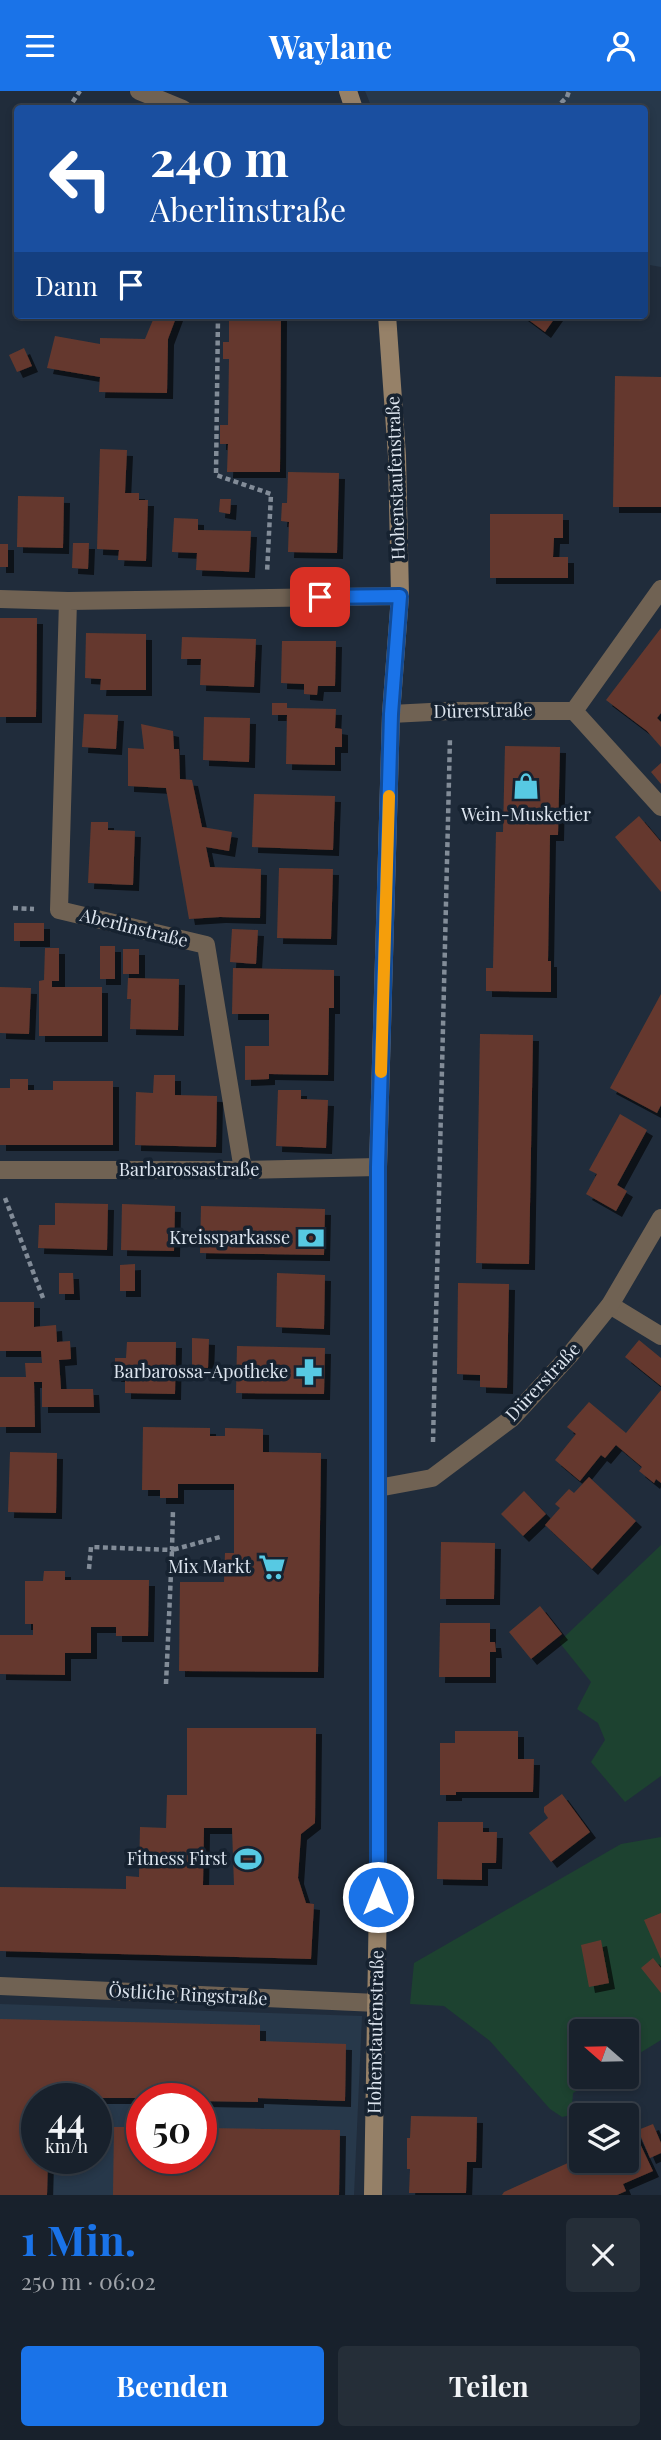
<!DOCTYPE html>
<html lang="de">
<head>
<meta charset="utf-8">
<style>
	body { margin:0; font-family:"Playfair Display",serif; background:#252e38; color:#f1f3f6; height:100vh; display:flex; flex-direction:column; font-size:26px; white-space:nowrap }
	* { box-sizing:border-box; margin:0 }
	p { font-size:23px; color:#9fa3a9 }
	.icon { flex:none; width:38px; height:38px; fill:none; stroke:currentColor; stroke-width:2; stroke-linecap:round; stroke-linejoin:round }
	.map { position:relative; height:2104px; overflow:hidden }
	.drawer { display:flex; flex-direction:column; background:#18212c; flex:1 }
	.drawer>* { flex:none }
	.hud { position:absolute; left:14px; top:14px; width:634px; height:214px; border-radius:7px; box-shadow:0 4px 10px #0003,0 0 0 2px #363e48; background:#1a4fa0; color:#fff; overflow:hidden }
	.needle { width:46px; rotate:290deg }
	.controls { position:absolute; left:569px; top:1928px; display:grid; gap:14px }
	.controls a { display:grid; place-items:center; width:70px; height:70px; border-radius:7px; background:#18212c; box-shadow:0 4px 10px #0003,0 0 0 2px #363e48; font-size:35px }
	.speed { position:absolute; left:21px; top:1992px; display:flex; gap:14px; font-size:35px; font-weight:700; text-align:center }
	.speed>* { display:grid; place-content:center; width:91px; height:91px; border-radius:50%; background:#18212c; box-shadow:0 4px 10px #0003,0 0 0 2px #363e48; line-height:1 }
	.speed small { font-size:18px; font-weight:400 }
	.speed .limit { border:10px solid #d22; background:#fff; color:#111 }
	.pin { position:absolute; display:grid; place-items:center; width:60px; height:60px; color:#fff; margin:-30px; border-radius:14px; box-shadow:0 4px 10px #0006 }
	.me { position:absolute; width:77px; margin:-38px; rotate:0deg; stroke-linejoin:round; filter:drop-shadow(0 0 5px #0008) }
	.turn { display:flex; align-items:center; gap:24px; height:147px; padding:0 21px; font-size:32px }
	.turn .icon { width:91px; height:91px; stroke-width:2.5 }
	.turn b { display:block; font-size:49px; line-height:60px }
	.then { display:flex; align-items:center; height:66px; padding:0 21px; background:#0003; gap:14px; font-size:26px }
	.round { display:grid; place-items:center; flex:none; width:74px; height:74px; border-radius:7px; background:#252e38 }
	.overview { display:flex; align-items:center; justify-content:space-between; height:119px; padding:0 21px }
	h1 { font-size:42px; font-weight:700; line-height:52px; color:#1a73e8 }
	.action { display:flex; gap:14px; margin-top:auto; padding:14px 21px }
	.action a { flex:1; height:80px; border-radius:7px; background:#1a73e8; color:#fff; font-size:28px; font-weight:700; line-height:80px; text-align:center }
	.action a+a { background:#252e38; color:#f1f3f6 }
	header { display:flex; justify-content:space-between; align-items:center; height:91px; padding:0 21px; background:#1a73e8; color:#fff; font-size:32px; font-weight:700 }
	.map>svg:first-child { display:block }
</style>
</head>
<body>
<header><svg class="icon" aria-label="menu" viewBox="0 0 24 24"><path d="M4 6h16M4 12h16M4 18h16"/></svg>Waylane<svg class="icon" aria-label="person" viewBox="0 0 24 24"><circle cx="12" cy="8" r="4"/><path d="M4 21q1-7 8-7t8 7"/></svg></header>
<div class="map">
<svg width="661" height="2104" viewBox="0 0 661 2104">
	<defs>
		<filter id="shadow"><feDropShadow dx="6" dy="6" stdDeviation="0" flood-color="#0009"/></filter>
	</defs>
	<rect width="100%" height="100%" fill="#202c3b"/>
	<path fill="#27384a" fill-rule="evenodd" d="M365,0H661V176L644,173V18L372,17Z
		M0,1913L362,1925L354,2104H0ZM37,2007H96V2067H37ZM142,2007H201V2067H142Z"/>
	<path fill="#1d4230" d="M661,1454V1685L625,1711L591,1671L605,1649L598,1632L577,1618L591,1591L559,1551Z
		M661,1746V1949L627,1970L626,1941H581V1986H599L573,2002L571,2024L562,2026L550,2018L490,1950L444,1915L410,1913L414,1872L621,1753Z"/>
	<path fill="#65392d" fill-rule="evenodd" filter="url(#shadow)" d="M155,224H177L168,248L167,302L99,301L100,286L47,277L55,245L100,253V247L145,248Z
		M229,224H281L280,381H227L228,353H220V334H228L229,268H223V251H229Z
		M522,224H557L545,241Z
		M24,257L32,275L17,281L9,264Z
		M615,285L661,286V416H613Z
		M100,358L127,359L125,402H139V409H148L146,470L118,469L119,459L97,458Z
		M288,381L339,382L337,462L288,461L289,431L281,430L282,412H287Z
		M18,405L64,406L63,457L17,456Z
		M220,408H231L230,423L219,421Z
		M490,423H563V447H554L553,466H568V487H490Z
		M174,427L198,428V439L251,440L249,481L196,479L197,462L172,461Z
		M73,452H89L88,478L72,477Z
		M0,453H8V476H0Z
		M0,527H37L36,626H0Z
		M661,537V622L657,627L661,631V656L647,640L606,609Z
		M86,542L146,543V599H100L101,588L85,587Z
		M182,546L256,548L254,596L200,594L201,568H181Z
		M282,550H336L335,595H318L317,604L304,603V593L281,592Z
		M272,612H287V617L336,618L335,637L342,638V656H335V674L286,673L287,624H272Z
		M84,623L118,624L116,658L82,656Z
		M204,626L250,627L249,671L203,669Z
		M141,633L173,640L174,658H179L180,688L192,689L202,736L232,741L229,760L206,756L210,776L261,778L260,827L220,826L189,828L166,697L128,695V657L144,658Z
		M505,655L560,656L558,744H550L548,870H551V901L486,900V877H493L496,741H503Z
		M661,672V693L651,681Z
		M254,703L335,705L333,759L252,756Z
		M639,725L661,751V801L615,746Z
		M91,731H108V739L135,740L133,794L88,792Z
		M279,777L333,778L331,848L277,847Z
		M14,832H44V850H14Z
		M232,838L258,839L256,873L230,871Z
		M100,855H115V888H100Z
		M45,857H59V890H52V896H102V945H39V890L44,889Z
		M123,858H139V883H123Z
		M233,877L334,879V917H329L328,984L269,983V988L245,989V955H269V923H232Z
		M128,887L179,888L178,939L130,938L131,908H127Z
		M0,896L31,897L29,943L0,942Z
		M661,903V1014L657,1022L610,997Z
		M480,943L533,944L529,1173L476,1172Z
		M154,984H175V1004L217,1005L216,1056L135,1054L136,1001L153,1002Z
		M10,988H28V999H53V990H113V1054H0V997H10Z
		M278,999H301V1008L328,1009L326,1057L276,1055Z
		M620,1023L647,1039L617,1094L627,1100L616,1120L586,1103L597,1083L589,1079Z
		M55,1112L108,1113L107,1159L38,1157L39,1134H55Z
		M122,1113L175,1115L174,1160L121,1159Z
		M201,1115L325,1118L324,1164L200,1162Z
		M135,1173V1200H120V1174Z
		M59,1182H73L74,1203H59Z
		M277,1182L325,1184L324,1238L276,1236Z
		M458,1192L509,1193L507,1297L480,1296V1284L457,1283Z
		M0,1211H34V1236L56,1234L57,1251L70,1250L71,1268L59,1269L61,1298H93L94,1316H42V1291H34L35,1336H0V1286H26L25,1272H42L41,1260H0Z
		M192,1247L209,1248L208,1277L192,1276Z
		M639,1249L661,1267V1295L625,1266Z
		M127,1251H176L175,1303L125,1302V1285H115V1267H126Z
		M237,1255L325,1257L324,1303L236,1302Z
		M661,1299V1392L656,1388L654,1392L639,1380L642,1376L616,1354L605,1367L601,1364L580,1390L555,1369L576,1343L567,1336L589,1311L626,1342Z
		M143,1336L210,1337V1345H225V1337L263,1338V1361L321,1362L318,1581L179,1580L180,1491H224L225,1462H234V1393H178V1407H160V1399H142Z
		M10,1361L57,1362L56,1422L8,1421Z
		M589,1386L636,1430L592,1478L545,1434L560,1417L555,1413L569,1398L574,1402Z
		M524,1400L546,1423L523,1445L501,1423Z
		M441,1451L495,1452L494,1508H440Z
		M44,1480H65V1489H149L148,1545H116V1536H91V1562H65V1584L0,1583V1544H33V1533H25V1490H43Z
		M540,1515L562,1543L531,1568L509,1541Z
		M440,1532H490V1551H495L496,1561H490V1586H439Z
		M187,1637H316L315,1732L301,1743L298,1787L306,1812L314,1813L311,1868L0,1860V1796L126,1798V1785L139,1786L140,1736L166,1737L167,1704H187ZM204,1737H232L234,1794H203Z
		M455,1640H518V1668H534L533,1701H456V1704H440V1652H455Z
		M562,1703L590,1741L551,1771L529,1742L548,1727L544,1721V1716Z
		M438,1731H483V1741H497L496,1772H482V1789L437,1788Z
		M661,1822V1868L644,1829Z
		M601,1849L609,1892L589,1896L581,1854Z
		M653,1867L661,1877V1902L641,1877Z
		M0,1928L260,1934V1950L346,1953L345,2010L258,2007V2011L201,2010V2007H37V2067H48L47,2104H0Z
		M411,2025L477,2026L476,2071H467L466,2102H409L410,2078H407V2047H410Z
		M653,2033L661,2052V2062L650,2067L638,2039Z
		M114,2036H142V2067H201V2037L340,2039L339,2104H113Z
		M635,2042L653,2080L623,2093L626,2100L617,2104H502L504,2101L581,2066V2070H626V2045Z"/>
	<g fill="none" stroke-linecap="round" stroke-linejoin="round">
		<path stroke="#828c98" stroke-width="4.5" stroke-dasharray="5 3.5" stroke-linecap="butt" d="M68,18L80,0
			M555,18L567,6L569,0
			M218,224L216,384L271,403L267,482
			M13,817L34,818
			M5,1107L43,1207
			M433,1351L450,646
			M89,1478L91,1456L172,1459L173,1418
			M166,1593L172,1459L220,1446"/>
		<path stroke="#706253" stroke-width="18" d="M574,620L661,716
			M391,623L450,620H574L661,498
			M610,1214L661,1245"/>
		<path stroke="#706253" stroke-width="18" d="M139,0L183,18
			M0,508L68,510L400,505
			M68,510L59,819L206,854L243,1079
			M0,1079H243L378,1076
			M378,1397L432,1387L512,1327L569,1265L610,1214L661,1127
			M0,1895L377,1912"/>
		<path stroke="#968168" stroke-width="18" d="M348,0L354,18
			M373,2104L378,1806V1076L391,623L400,505L397,365L387,224"/>
	</g>
	<g fill="none" stroke-linecap="round" stroke-linejoin="round">
		<defs>
			<path id="route" d="M320,506L400,505L391,623L378,1076V1806"/>
		</defs>
		<use href="#route" stroke="#114b97" stroke-width="18"/>
		<use href="#route" stroke="#1a73e8" stroke-width="12"/>
		<path stroke="#f59e0b" stroke-width="12" d="M381,981L389,705"/>
	</g>
	<defs>
		<symbol id="shop-bare" viewBox="-9 -9 18 18"><path d="M-5-2.5h2.3a2.7 3.5 0 0 1 5.4 0H5L5.5 6h-11ZM-1.5-2.5h3a1.5 2.3 0 0 0-3 0Z" fill="#57c9e3" stroke="#162230" stroke-width="2.5" paint-order="stroke"/></symbol>
		<symbol id="bank-bare" viewBox="-9 -9 18 18"><path d="M-6-4H6V4H-6ZM0-2.3a2.3 2.3 0 1 0 0 4.6a2.3 2.3 0 1 0 0-4.6Z" fill="#57c9e3" stroke="#162230" stroke-width="2.5" paint-order="stroke"/></symbol>
		<symbol id="pharmacy-bare" viewBox="-9 -9 18 18"><path d="M-2-6h4v4h4v4h-4v4h-4v-4h-4v-4h4Z" fill="#57c9e3" stroke="#162230" stroke-width="2.5" paint-order="stroke"/></symbol>
		<symbol id="supermarket-bare" viewBox="-9 -9 18 18"><path d="M-6-5.5h2.5l.6 2H6L4.5 2H-2.5L-4.4-4H-6ZM-1.5 3.2a1.3 1.3 0 1 0 .1 0ZM3 3.2a1.3 1.3 0 1 0 .1 0Z" fill="#57c9e3" stroke="#162230" stroke-width="2.5" paint-order="stroke"/></symbol>
		<symbol id="stadium-bare" viewBox="-9 -9 18 18"><path d="M0-5a6.5 5 0 1 0 0 10a6.5 5 0 1 0 0-10ZM-3.5-1.8h7v3.6h-7Z" fill="#57c9e3" stroke="#162230" stroke-width="2.5" paint-order="stroke"/></symbol>
	</defs>
	<g fill-rule="evenodd">
		<use href="#shop-bare" x="507" y="676" width="38" height="38"/>
		<use href="#bank-bare" x="292" y="1128" width="38" height="38"/>
		<use href="#pharmacy-bare" x="290" y="1262" width="38" height="38"/>
		<use href="#supermarket-bare" x="253" y="1457" width="38" height="38"/>
		<use href="#stadium-bare" x="229" y="1749" width="38" height="38"/>
	</g>
	<g text-anchor="middle" stroke-width="7" stroke-linejoin="round" paint-order="stroke">
		<g font-size="18" fill="#dde5ef" stroke="#162230">
			<text transform="translate(396 387) rotate(-92)" y="6">Hohenstaufenstraße</text>
			<text transform="translate(483 620) rotate(-1)" y="6">Dürerstraße</text>
			<text transform="translate(134 837) rotate(14)" y="6">Aberlinstraße</text>
			<text x="189" y="1085">Barbarossastraße</text>
			<text transform="translate(543 1291) rotate(-47)" y="6">Dürerstraße</text>
			<text transform="translate(188 1904) rotate(3)" y="6">Östliche Ringstraße</text>
			<text transform="translate(376 1941) rotate(-89)" y="6">Hohenstaufenstraße</text>
		</g>
		<g font-size="18" fill="#dde5ef" stroke="#162230" text-anchor="end">
			<text x="526" y="730" text-anchor="middle">Wein-Musketier</text>
			<text x="290" y="1153">Kreissparkasse</text>
			<text x="288" y="1287">Barbarossa-Apotheke</text>
			<text x="251" y="1482">Mix Markt</text>
			<text x="227" y="1774">Fitness First</text>
		</g>
	</g>
</svg>
<div class="controls">
<a><svg class="needle" viewBox="-14 -14 28 28"><path d="M0-13l5 13h-10z" fill="#e53935"/><path d="M0 13l5-13h-10z" fill="#9fa3a9"/></svg></a>
<a><svg class="icon" aria-label="layers" viewBox="0 0 24 24"><path d="M12 4l9 5-9 5-9-5zM3 14l9 5 9-5"/></svg></a>
</div>
<div class="speed"><div>44<small>km/h</small></div><div class="limit">50</div></div>
<div class="pin" style="left:320px;top:506px;background:#d93025"><svg class="icon" aria-label="arrive" viewBox="0 0 24 24"><path d="M6 21V4h12l-3 4 3 4H6"/></svg></div>
<svg class="me" style="left:378px;top:1806px" viewBox="-20 -20 40 40"><circle r="17" fill="#1a73e8" stroke="#fff" stroke-width="3"/><path d="M0-11L8 9 0 5-8 9z" fill="#fff"/></svg>
<div class="hud">
<div class="turn"><svg class="icon" aria-label="left" viewBox="0 0 24 24"><path d="M17 20v-9H6M10 6l-5 5 5 5"/></svg><div><b>240 m</b>Aberlinstraße</div></div>
<div class="then">Dann<svg class="icon" aria-label="arrive" viewBox="0 0 24 24"><path d="M6 21V4h12l-3 4 3 4H6"/></svg></div>
</div>
</div>
<section class="drawer">
<div class="overview"><div><h1>1 Min.</h1><p>250 m · 06:02</p></div><a class="round"><svg class="icon" aria-label="close" viewBox="0 0 24 24"><path d="M6 6l12 12M18 6L6 18"/></svg></a></div>
<div class="action"><a>Beenden</a><a>Teilen</a></div>
</section>
</body>
</html>
